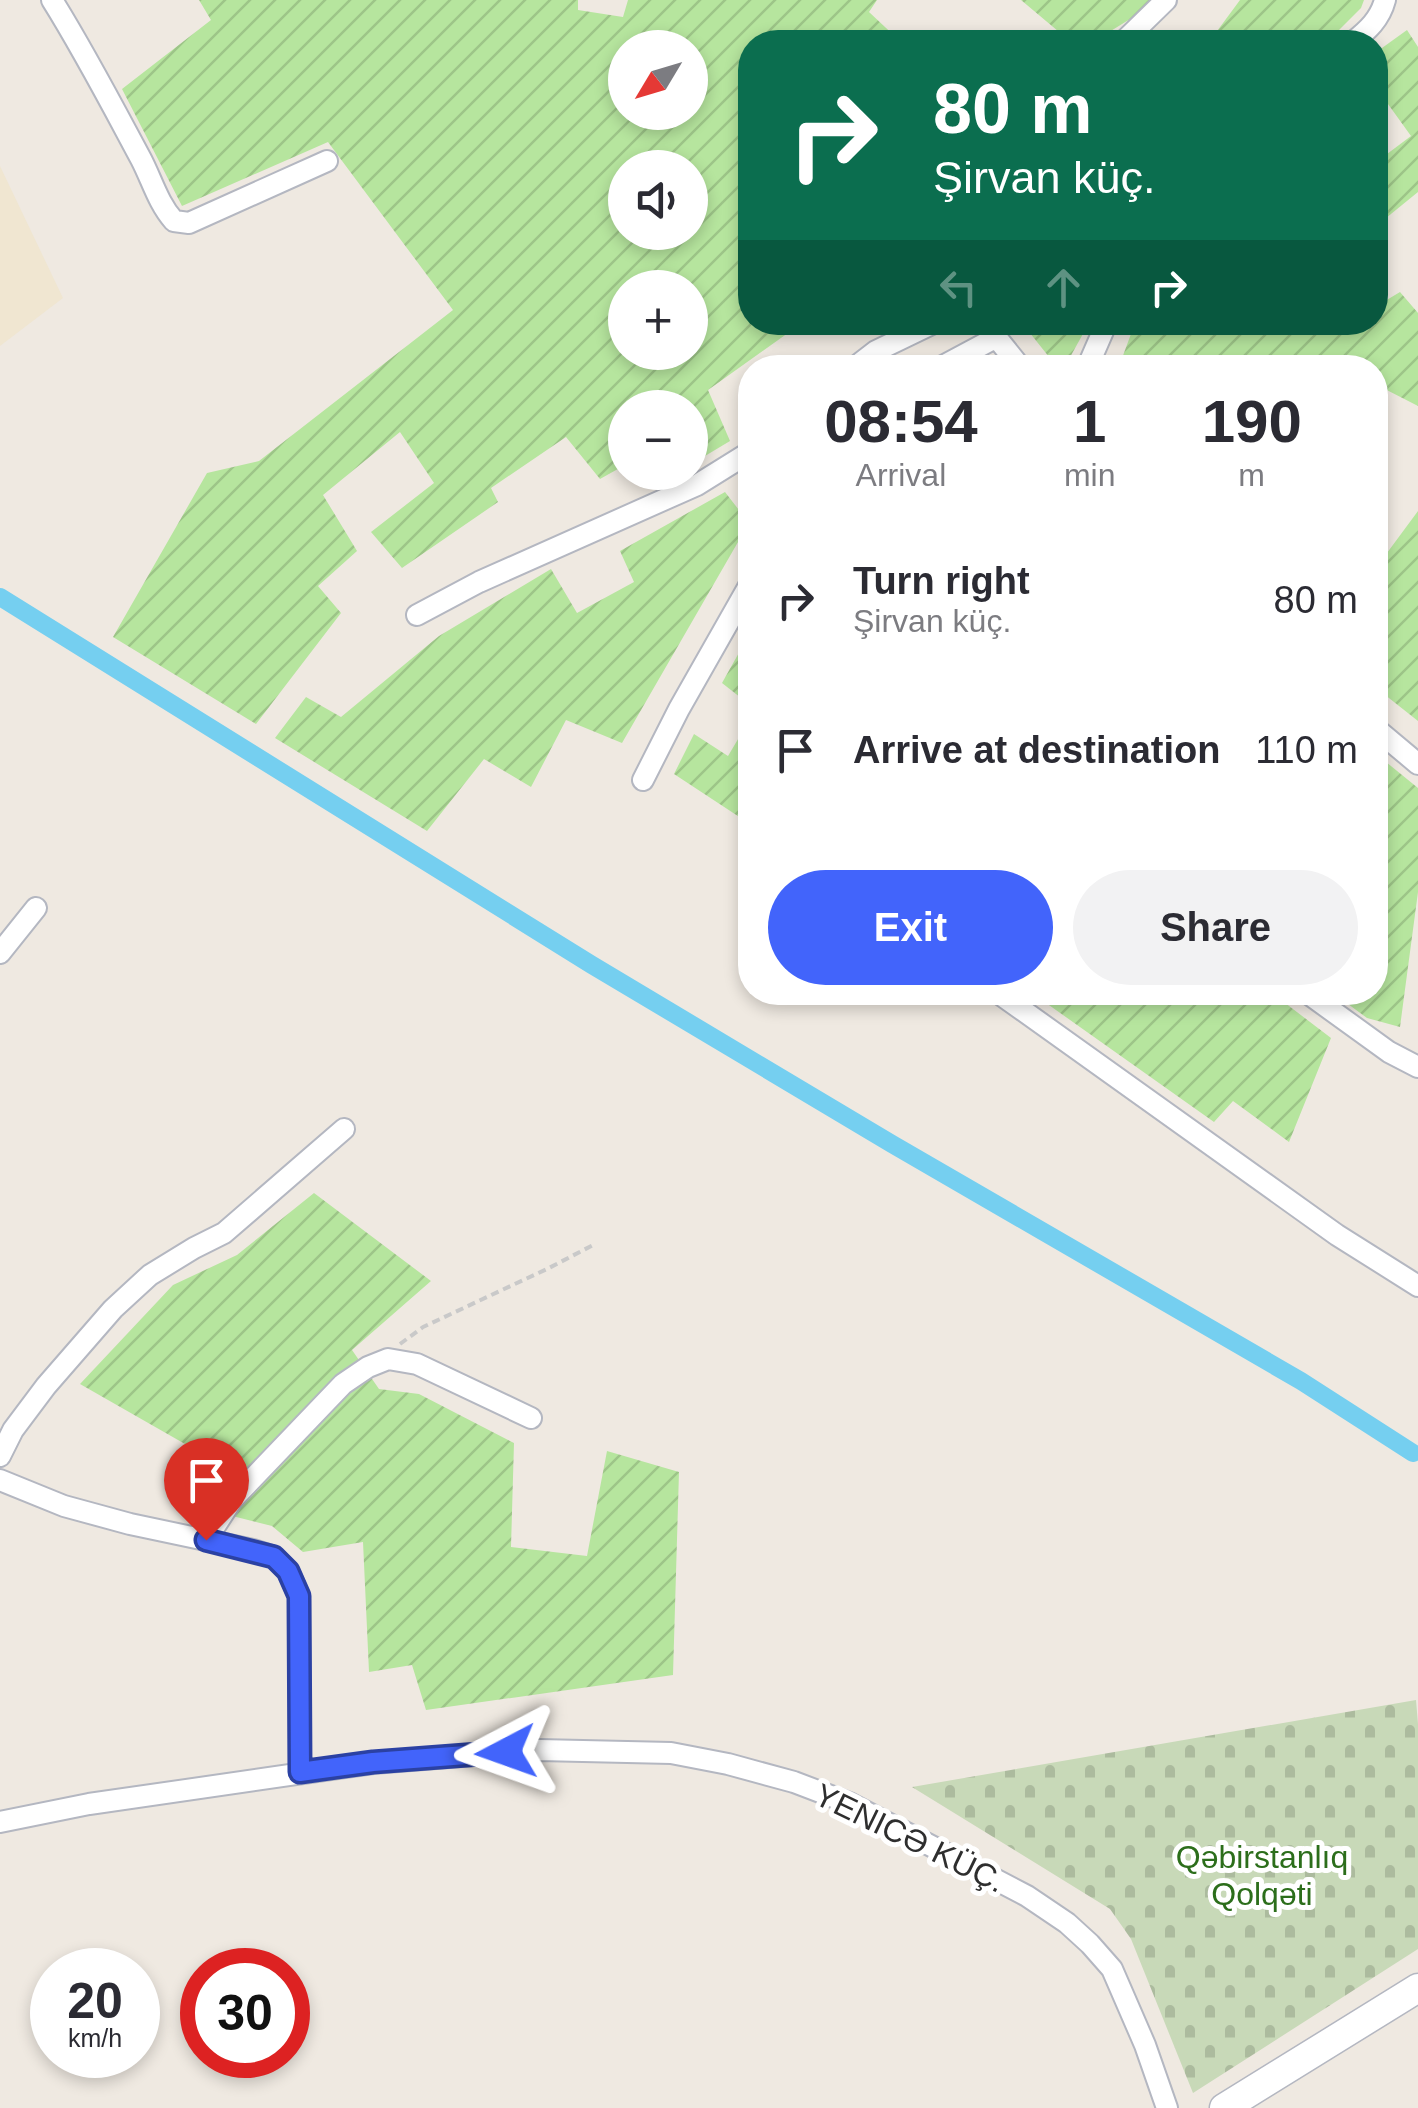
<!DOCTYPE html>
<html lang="en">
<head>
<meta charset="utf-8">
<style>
	body { margin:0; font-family:Arial,sans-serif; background:#f2f2f3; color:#2b2b33; height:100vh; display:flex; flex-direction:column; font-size:38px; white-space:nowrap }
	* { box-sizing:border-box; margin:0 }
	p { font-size:32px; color:#7c7c81 }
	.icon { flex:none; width:55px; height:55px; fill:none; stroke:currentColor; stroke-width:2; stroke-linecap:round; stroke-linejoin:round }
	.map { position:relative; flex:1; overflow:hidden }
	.side { position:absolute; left:738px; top:355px; width:650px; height:650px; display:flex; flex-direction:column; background:#fff; border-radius:40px; box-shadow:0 5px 15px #0003 }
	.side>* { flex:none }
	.top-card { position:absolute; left:738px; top:30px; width:650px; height:305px; border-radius:40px; box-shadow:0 5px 15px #0003; background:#0b6e4f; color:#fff; overflow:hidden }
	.needle { width:65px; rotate:232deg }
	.controls { position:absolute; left:608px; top:30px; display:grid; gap:20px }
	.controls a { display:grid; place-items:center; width:100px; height:100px; border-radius:50%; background:#fff; box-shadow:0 5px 15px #0003; font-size:50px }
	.speed { position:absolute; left:30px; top:1948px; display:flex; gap:20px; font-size:50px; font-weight:700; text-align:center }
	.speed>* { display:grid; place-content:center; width:130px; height:130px; border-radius:50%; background:#fff; box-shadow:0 5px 15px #0003; line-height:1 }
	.speed small { font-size:25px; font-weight:400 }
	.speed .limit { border:15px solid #d22; background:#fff; color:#111 }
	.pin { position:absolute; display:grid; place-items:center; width:85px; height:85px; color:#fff; margin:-102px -42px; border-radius:50% 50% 50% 0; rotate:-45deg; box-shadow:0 0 10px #0007 }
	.pin .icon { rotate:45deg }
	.me { position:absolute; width:110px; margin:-55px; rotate:266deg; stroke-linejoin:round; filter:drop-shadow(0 0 8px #0008) }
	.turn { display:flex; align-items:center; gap:35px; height:210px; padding:0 30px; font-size:45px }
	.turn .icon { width:130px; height:130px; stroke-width:2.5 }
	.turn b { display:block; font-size:70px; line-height:85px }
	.lanes { display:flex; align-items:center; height:95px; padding:0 30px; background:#0003; justify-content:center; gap:50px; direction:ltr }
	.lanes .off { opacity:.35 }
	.eta { display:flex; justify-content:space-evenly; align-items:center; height:170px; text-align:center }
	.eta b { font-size:60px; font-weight:700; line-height:70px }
	.primary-button { display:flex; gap:20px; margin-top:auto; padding:20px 30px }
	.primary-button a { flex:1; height:115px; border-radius:60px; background:#4264fb; color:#fff; font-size:40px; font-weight:700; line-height:115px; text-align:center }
	.primary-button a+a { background:#f2f2f3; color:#2b2b33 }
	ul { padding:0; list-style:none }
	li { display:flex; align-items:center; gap:30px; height:150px; padding:0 30px }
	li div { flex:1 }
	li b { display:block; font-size:38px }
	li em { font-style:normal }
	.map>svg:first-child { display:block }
</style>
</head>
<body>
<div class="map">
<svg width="1418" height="2108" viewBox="0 0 1418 2108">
	<defs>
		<pattern id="cemetery-stones" width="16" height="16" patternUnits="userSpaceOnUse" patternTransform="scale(2.5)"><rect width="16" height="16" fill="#c8d9b8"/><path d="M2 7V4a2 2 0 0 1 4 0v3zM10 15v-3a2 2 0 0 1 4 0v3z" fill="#acbb9e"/></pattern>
		<pattern id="garden-furrows" width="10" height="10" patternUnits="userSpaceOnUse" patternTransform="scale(2.5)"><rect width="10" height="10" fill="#b6e59e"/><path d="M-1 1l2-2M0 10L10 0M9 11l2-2" fill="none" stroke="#9dc588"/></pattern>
	</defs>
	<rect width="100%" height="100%" fill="#efe9e1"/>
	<path fill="#f0e6d1" d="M0,166L63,298L0,346Z"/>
	<path fill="url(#cemetery-stones)" d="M1416,1700L1418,1724V1949L1193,2093L1131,1939L1110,1909L912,1787Z"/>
	<path fill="url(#garden-furrows)" fill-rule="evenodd" d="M199,0H578V10L623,17L628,0H877L869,12L901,42H750V322L802,323L708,390L730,441L690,465V408H625V465L600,479L566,437L491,488L498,502L402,568L371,532L434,483L400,432L323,495L357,551L318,586L341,613L256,724L113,637L207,473L259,461L453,310L328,142L182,206L122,89L211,20ZM625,48H690V112H625ZM625,168H690V232H625ZM625,288H690V352H625Z
		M1021,0H1151L1143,11L1093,42H1071Z
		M1240,0H1364L1361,8L1327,42H1209Z
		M1407,30L1418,47V192L1375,227V163L1411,136L1375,86V53Z
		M1400,292L1418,313V406L1375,384V368L1116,367L1121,361L1135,323L1375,322V307Z
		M1022,323H1089L1064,368L1057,367Z
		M725,492L749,523L622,743L566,720L531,787L484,759L427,831L275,738L306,697L341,717L439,636L551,569L577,613L634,582L620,551Z
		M1418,511V721L1375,687V552L1384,557Z
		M750,633V705L722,683Z
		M750,719V824L674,774L694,734L728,756Z
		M1375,753L1418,788V892L1400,1027L1367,1018L1333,993L1375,992Z
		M1042,993H1272L1331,1038L1289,1142L1233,1101L1214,1122L1039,998Z
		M314,1193L431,1281L352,1350L379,1389L419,1394L514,1443L511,1547L587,1556L607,1451L679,1472L673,1675L426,1710L412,1665L369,1672L363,1542L303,1552L272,1526L173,1501L185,1444L80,1384L173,1285L237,1255Z"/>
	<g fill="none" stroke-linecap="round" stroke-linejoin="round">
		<path stroke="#75cff0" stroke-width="18" d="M0,597L592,965L892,1144L1301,1381L1413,1453"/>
		<defs>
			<path id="street" d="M52,0C84,51 112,105 141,159C152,180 158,203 174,221L189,223L327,161
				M1123,42L1166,0
				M1353,42C1368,30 1380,19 1385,0
				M984,322L1021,368
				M854,368L876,351L936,322
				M939,368L997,337
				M1087,368L1107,322
				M417,615L479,582L697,485L750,452
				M1375,728L1418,764
				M643,780L679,709L750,584
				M0,953L36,908
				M997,992L1337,1235L1418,1286
				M1306,992L1389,1052L1418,1067
				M0,1456L13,1430L46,1386L113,1309L150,1275L194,1248L224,1233L344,1129
				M0,1480L64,1506L130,1524L253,1550L274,1557L288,1571L299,1596L300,1772
				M206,1540L232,1500L343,1384L368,1367L388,1359L417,1364L531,1418
				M0,1822L89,1804L373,1763L539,1750L671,1753L728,1764L794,1782L849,1803L1027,1896L1067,1923L1090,1944L1112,1969L1145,2045L1167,2108"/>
			<path id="secondary" d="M1224,2108L1418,1988"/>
		</defs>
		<use href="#street" stroke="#b4b7c1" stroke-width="24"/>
		<use href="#secondary" stroke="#b4b7c1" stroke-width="31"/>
		<path stroke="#c9c9c9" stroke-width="4" stroke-dasharray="8 5" stroke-linecap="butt" d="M400,1344L423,1327L547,1269L595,1244"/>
		<use href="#street" stroke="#fff" stroke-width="20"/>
		<use href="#secondary" stroke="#fff" stroke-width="28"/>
	</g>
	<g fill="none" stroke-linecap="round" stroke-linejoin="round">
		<defs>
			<path id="route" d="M206,1540L274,1557L288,1571L299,1596L300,1772L373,1762L506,1752"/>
		</defs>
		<use href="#route" stroke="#2b41a3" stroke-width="25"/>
		<use href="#route" stroke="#4264fb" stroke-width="18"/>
	</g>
	<g text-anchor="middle" stroke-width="10" stroke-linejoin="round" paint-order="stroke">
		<g font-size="32" fill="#2e2e2e" stroke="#fff">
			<text transform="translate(910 1838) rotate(26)" y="11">YENICƏ KÜÇ.</text>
		</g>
		<g font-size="32" fill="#2c6e1b" stroke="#fff">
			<text x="1262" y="1868">Qəbirstanlıq<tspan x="1262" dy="37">Qolqəti</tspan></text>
		</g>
	</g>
</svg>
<div class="controls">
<a><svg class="needle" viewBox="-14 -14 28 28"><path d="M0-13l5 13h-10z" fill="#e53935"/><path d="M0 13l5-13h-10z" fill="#7c7c81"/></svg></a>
<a><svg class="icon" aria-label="sound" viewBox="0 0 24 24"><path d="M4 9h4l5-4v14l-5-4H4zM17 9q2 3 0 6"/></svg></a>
<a>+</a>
<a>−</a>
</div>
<div class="speed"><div>20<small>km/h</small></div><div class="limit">30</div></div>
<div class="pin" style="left:206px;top:1540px;background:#d93025"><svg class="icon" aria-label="arrive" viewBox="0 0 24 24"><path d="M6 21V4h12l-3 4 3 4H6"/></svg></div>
<svg class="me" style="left:506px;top:1752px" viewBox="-20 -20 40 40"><path d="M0-17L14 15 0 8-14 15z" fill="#4264fb" stroke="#fff" stroke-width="4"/></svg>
<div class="top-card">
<div class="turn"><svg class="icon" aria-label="right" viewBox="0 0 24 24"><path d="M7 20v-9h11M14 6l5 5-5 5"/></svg><div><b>80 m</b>Şirvan küç.</div></div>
<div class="lanes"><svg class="icon off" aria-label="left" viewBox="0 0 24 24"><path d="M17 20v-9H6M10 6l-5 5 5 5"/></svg><svg class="icon off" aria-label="ahead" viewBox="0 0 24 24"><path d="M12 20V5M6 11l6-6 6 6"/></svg><svg class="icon" aria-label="right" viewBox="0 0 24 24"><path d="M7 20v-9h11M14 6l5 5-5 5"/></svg></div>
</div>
<section class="side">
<div class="eta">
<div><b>08:54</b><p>Arrival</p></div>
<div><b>1</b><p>min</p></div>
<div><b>190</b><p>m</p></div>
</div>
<ul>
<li><svg class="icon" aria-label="right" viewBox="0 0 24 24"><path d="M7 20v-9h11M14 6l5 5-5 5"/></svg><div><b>Turn right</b><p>Şirvan küç.</p></div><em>80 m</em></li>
<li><svg class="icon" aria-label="arrive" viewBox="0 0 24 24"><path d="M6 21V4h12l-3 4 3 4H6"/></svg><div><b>Arrive at destination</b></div><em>110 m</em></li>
</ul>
<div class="primary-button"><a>Exit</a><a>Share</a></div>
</section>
</div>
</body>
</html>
